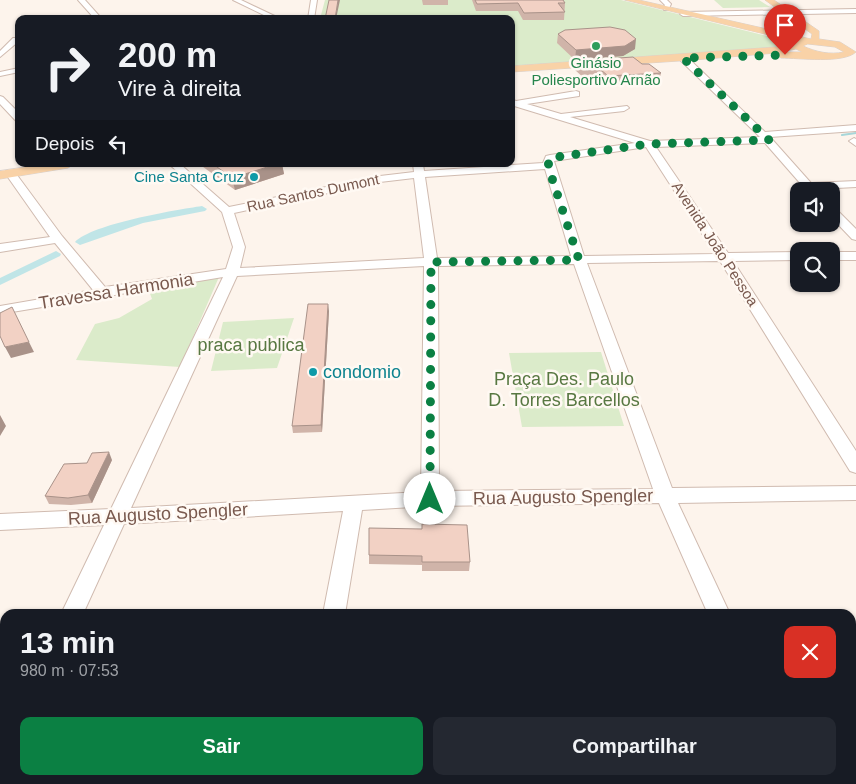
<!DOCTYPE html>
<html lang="pt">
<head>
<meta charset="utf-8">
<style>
	body { margin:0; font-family:Arial,sans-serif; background:#242831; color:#f1f3f6; height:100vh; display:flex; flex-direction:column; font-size:19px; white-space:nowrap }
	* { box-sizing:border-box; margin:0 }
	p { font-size:16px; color:#9ea1a6 }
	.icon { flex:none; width:28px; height:28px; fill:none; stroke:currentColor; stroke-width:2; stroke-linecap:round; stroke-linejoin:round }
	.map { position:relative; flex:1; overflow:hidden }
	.side { position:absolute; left:0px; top:609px; width:856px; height:176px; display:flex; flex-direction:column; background:#171b24; border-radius:15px 15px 0 0; box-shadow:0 1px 4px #0004 }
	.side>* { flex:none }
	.guide { position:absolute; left:15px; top:15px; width:500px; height:152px; border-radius:10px; box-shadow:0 1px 4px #0004; background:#171b24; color:#f1f3f6; overflow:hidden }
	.fabs { position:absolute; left:790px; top:182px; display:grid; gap:10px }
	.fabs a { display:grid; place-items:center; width:50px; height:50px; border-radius:10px; background:#171b24; box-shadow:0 1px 4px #0004; font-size:25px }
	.pin { position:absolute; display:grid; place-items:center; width:42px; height:42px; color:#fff; margin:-51px -21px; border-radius:50% 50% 50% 0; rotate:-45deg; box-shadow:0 0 5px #0007 }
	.pin .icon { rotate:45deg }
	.me { position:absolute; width:55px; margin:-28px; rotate:0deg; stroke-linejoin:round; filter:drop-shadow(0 0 4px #0008) }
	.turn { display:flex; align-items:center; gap:18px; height:105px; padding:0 20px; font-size:22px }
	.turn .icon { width:65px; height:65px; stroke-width:2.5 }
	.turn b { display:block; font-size:35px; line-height:42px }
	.then { display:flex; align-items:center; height:48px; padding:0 20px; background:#0003; gap:10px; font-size:19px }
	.round { display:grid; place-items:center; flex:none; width:52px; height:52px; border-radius:10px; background:#242831 }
	.summary { display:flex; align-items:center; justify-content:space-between; height:85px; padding:0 20px }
	h1 { font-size:30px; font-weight:600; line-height:38px }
	.cta { display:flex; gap:10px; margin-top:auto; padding:10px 20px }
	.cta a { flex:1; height:58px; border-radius:10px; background:#0b8043; color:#fff; font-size:20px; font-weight:600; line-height:58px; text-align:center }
	.cta a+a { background:#242831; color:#f1f3f6 }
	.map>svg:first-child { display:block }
</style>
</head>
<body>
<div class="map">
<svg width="856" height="784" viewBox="0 0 856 784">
	<rect width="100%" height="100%" fill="#fdf4ec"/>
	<path fill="#dbebca" d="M325,0H621L771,37L779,41L780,44L776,48L511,66V19H346L338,15H321Z
		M714,0H759L770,7L723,8Z
		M219,277L180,367L76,360L95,324L119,318L152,299L148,288Z
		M294,318L277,368L211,371L223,322Z
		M601,352L624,426L522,427L509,353Z"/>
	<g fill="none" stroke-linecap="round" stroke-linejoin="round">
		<path stroke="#a6d6d9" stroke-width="2" d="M842,135L856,133"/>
		<path fill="#c0e5e7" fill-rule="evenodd" d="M202,206L207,209L205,211L143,223L80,245L75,242C92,224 175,210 202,206Z
			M56,251L61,254L60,256L0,285V278Z"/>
		<defs>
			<path id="minor" d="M78,0H85L102,19H95Z
				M233,0H241L281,19H272Z
				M311,0H317L314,19H308Z
				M660,0H667L671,4L668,10H664L665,5Z
				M856,9V13L683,16L680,14L683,12Z
				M13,38H19V41L0,57V51Z
				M680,56H686L765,132L856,125V131L770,137L811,183L856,181V187L817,189L818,191H807L765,143L656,147L728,253L799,252V260L733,261L856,451V473L850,471L720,261L587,263L672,488L856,486V500L678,503L730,614H708L659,503L430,506L362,510L345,614H323L343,511L124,524L83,614H61L104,525L0,530V514L111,509L223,277L0,314V306L93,290L55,243L0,252V244L50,237L5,173L6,171H14L62,236L105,287L226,269L233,247L222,212L169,164H180L229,207L380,176L414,172L413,164H423L424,171L543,163L546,156L550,155L635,143L511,105V99L516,101L576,91L579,92V96L527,104L561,114L627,106L629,108L624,111L570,117L650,141L760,137L680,60ZM646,147L715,254L584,256L554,161ZM545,169L571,256L437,258L425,177ZM414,178L424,258L240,268L245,247L234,213L380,182ZM574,264L653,489L439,491L438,266ZM424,266L421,492L131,508L237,276Z
				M19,68V72L0,76V72Z
				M0,96L3,97L19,113V122L16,121L0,104Z
				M854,138L856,139V146L849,141Z
				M831,207L835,208L856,229V240L852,239L831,217Z
				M831,252H856V260H831Z
				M5,747V780H9L0,784V749Z
				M292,780H318V784H292Z
				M772,780H798L800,784H774Z"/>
			<path id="major" d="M625,0H639L811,39L812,34L765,0H774L819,31V39L840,42L856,52C843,64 799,58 781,58L776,55L781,52H802L796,49L776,53L694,60L511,72V66L776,47L797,42ZM808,44L835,47L844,52C830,55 816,52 803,46Z
				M45,164H74L68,168L0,179V171Z"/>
		</defs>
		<use href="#minor" stroke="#d0bbb0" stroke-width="2"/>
		<use href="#major" stroke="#d9d1cd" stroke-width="1"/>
		<use href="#minor" fill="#fff" fill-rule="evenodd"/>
		<use href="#major" fill="#f9d2a7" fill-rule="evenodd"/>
	</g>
	<path fill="#d0b4a9" d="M422,0H448V5H423Z
		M472,0H563L565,3L564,20H523L518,11H476Z
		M558,34L635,49L623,56L575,60L557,43Z
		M576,61L642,64L661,73L659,82L606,85L599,78L585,79L575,70Z
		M199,164H282L284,174L235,190Z
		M329,311L322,432L293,433L292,426Z
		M112,460L92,503L71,505L49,504L45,496L87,463Z
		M369,528L470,562L469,571H422V565L369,564Z"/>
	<path fill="#a99289" d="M338,0H340L336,19H335Z
		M636,39L635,49L623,56L575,60L576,50Z
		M277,164H282L284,174L235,190L232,178Z
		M328,304L329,311L322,432L321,425Z
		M29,342L34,352L11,358L5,347Z
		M0,415L6,426L0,436Z
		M109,452L112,460L92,503L88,495Z"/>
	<path fill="#f2d1c4" stroke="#a99289" d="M329,0H338L335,19H325Z
		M475,0H563L565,3H558L565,12L524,13L518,3L477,4Z
		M610,27L625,30L636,39L625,46L576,50L558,34L565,30Z
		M633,57L642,64H649L661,73L608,76L600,69L586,70L576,61Z
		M213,164H277L232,178Z
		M308,304H328L321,425L292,426Z
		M12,307L29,342L5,347L0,336V313Z
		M109,452L88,495L68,498L45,496L64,464L87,463L92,453Z
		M422,524L467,525L470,562H422V556L369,555V528L422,529Z"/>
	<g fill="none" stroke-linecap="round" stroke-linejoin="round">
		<path stroke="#0b8043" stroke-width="9" stroke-dasharray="0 16.2" d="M430,499L431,262L579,260L548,166L550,158L648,144L769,140L683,58L785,55"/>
	</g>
	<circle fill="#2e9e5b" stroke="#fff9f3" stroke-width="2" cx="596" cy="46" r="5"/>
	<g fill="#0f9aa8" stroke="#fff9f3" stroke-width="2">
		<circle cx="254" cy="177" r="5"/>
		<circle cx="313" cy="372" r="5"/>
	</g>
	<g text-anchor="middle" stroke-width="5" stroke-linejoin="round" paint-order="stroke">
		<g font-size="15" fill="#27864d" stroke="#fff9f3">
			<text x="596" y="68">Ginásio<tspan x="596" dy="17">Poliesportivo Arnão</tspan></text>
		</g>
		<g font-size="15" fill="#0d838f" stroke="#fff9f3" text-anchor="end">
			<text x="244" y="182">Cine Santa Cruz</text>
		</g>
		<g font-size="15" fill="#79594e" stroke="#fff9f3">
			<text transform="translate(313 193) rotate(-12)" y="5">Rua Santos Dumont</text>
			<text transform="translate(715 244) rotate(57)" y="5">Avenida João Pessoa</text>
		</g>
		<g font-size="18" fill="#79594e" stroke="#fff9f3">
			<text transform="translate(116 291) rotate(-9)" y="6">Travessa Harmonia</text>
			<text transform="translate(563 497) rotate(-1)" y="6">Rua Augusto Spengler</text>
			<text transform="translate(158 514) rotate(-3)" y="6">Rua Augusto Spengler</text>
		</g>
		<g font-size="18" fill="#587842" stroke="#fff9f3">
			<text x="251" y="351">praca publica</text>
			<text x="564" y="385">Praça Des. Paulo<tspan x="564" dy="21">D. Torres Barcellos</tspan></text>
		</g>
		<g font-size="18" fill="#0d838f" stroke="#fff9f3" text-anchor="start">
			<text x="323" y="378">condomio</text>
		</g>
	</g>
</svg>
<div class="fabs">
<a><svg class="icon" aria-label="sound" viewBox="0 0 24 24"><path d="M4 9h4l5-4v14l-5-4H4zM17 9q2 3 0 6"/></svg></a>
<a><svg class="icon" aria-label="search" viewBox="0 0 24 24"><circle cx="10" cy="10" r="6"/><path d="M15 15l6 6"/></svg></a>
</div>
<div class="pin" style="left:785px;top:55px;background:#d93025"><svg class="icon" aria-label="arrive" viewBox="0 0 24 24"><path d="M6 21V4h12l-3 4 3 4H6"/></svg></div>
<svg class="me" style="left:430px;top:499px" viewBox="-20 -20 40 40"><circle r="19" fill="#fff"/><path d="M0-13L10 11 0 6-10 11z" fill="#0b8043"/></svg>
<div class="guide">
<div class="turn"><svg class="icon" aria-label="right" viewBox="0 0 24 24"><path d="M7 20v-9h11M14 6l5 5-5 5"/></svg><div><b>200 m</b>Vire à direita</div></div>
<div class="then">Depois<svg class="icon" aria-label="left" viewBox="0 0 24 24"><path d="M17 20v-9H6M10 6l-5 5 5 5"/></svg></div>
</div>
<section class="side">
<div class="summary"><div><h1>13 min</h1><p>980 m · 07:53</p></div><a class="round" style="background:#d93025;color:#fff"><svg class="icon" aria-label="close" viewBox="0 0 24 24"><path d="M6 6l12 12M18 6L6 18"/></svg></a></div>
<div class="cta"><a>Sair</a><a>Compartilhar</a></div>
</section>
</div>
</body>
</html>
